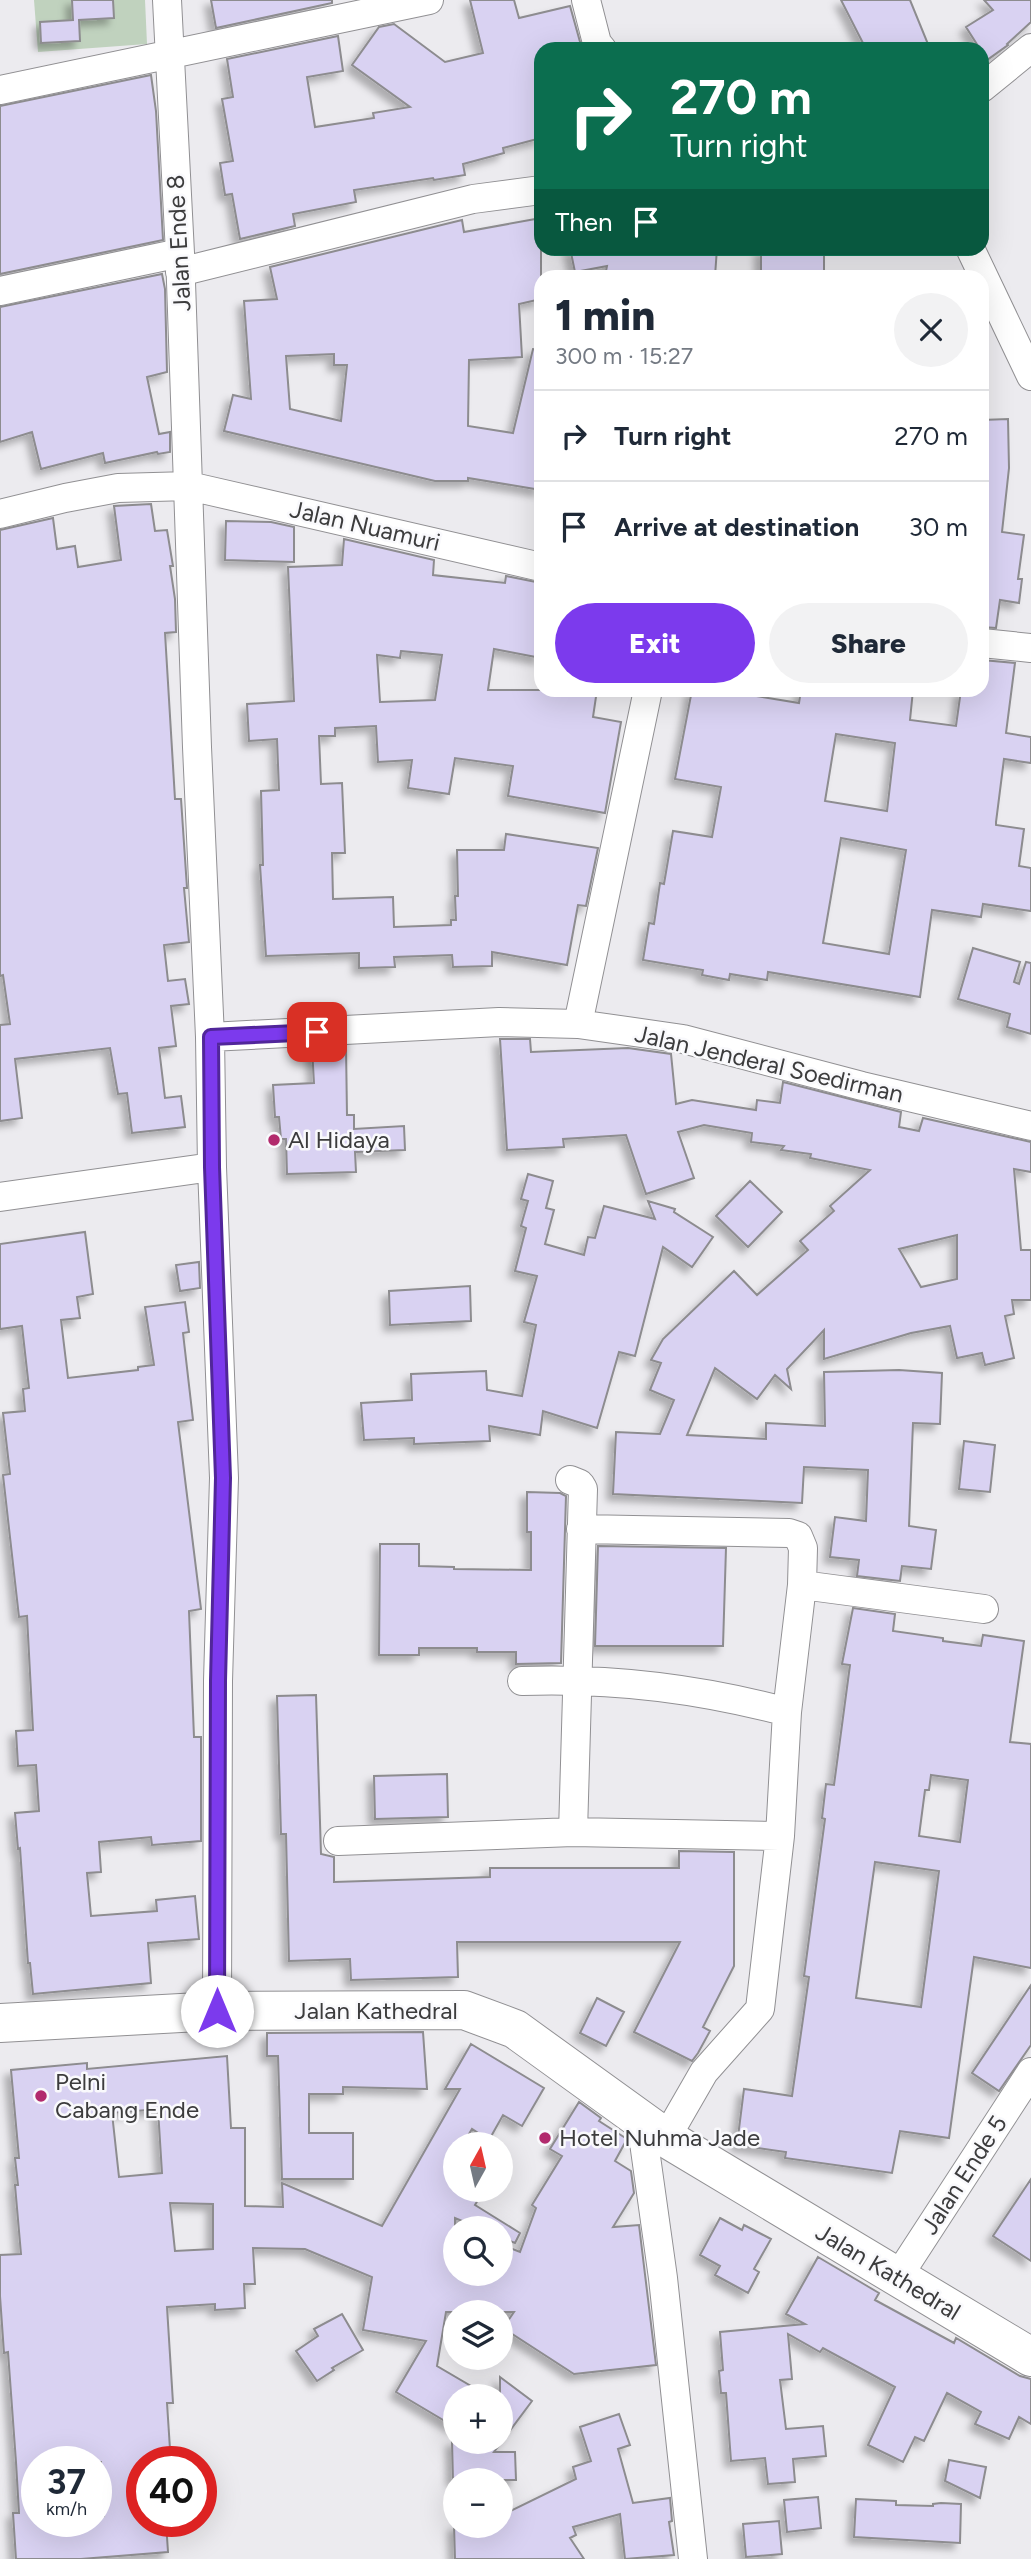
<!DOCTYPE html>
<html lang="en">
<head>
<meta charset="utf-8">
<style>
	body { margin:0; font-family:Figtree,sans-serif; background:#f2f2f3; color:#1f2937; height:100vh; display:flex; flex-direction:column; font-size:26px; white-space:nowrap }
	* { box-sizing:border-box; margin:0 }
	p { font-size:23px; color:#747a83 }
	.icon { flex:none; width:38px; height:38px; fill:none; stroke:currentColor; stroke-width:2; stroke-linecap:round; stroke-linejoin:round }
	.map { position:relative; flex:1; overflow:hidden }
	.side { position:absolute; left:534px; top:270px; width:455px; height:427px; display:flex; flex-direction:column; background:#fff; border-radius:21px; box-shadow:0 7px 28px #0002 }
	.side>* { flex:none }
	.hud { position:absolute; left:534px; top:42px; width:455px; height:214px; border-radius:21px; box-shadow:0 7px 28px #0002; background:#0b6e4f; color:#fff; overflow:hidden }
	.needle { width:46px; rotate:8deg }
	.buttons { position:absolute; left:443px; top:2132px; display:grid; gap:14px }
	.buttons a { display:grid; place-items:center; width:70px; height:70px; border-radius:50%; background:#fff; box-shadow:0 7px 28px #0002; font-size:35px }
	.speed { position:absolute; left:21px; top:2446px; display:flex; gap:14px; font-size:35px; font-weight:700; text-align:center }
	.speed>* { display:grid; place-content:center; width:91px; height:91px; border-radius:50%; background:#fff; box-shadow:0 7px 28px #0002; line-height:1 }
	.speed small { font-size:18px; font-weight:400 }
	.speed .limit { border:10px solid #d22; background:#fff; color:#111 }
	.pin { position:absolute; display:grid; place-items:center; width:60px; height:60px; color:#fff; margin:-30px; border-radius:14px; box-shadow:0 4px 10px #0006 }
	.me { position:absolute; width:77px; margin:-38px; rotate:0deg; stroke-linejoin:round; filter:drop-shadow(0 0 5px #0008) }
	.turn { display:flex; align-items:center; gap:24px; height:147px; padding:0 21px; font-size:32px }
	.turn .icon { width:91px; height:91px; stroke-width:2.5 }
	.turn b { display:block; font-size:49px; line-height:60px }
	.then { display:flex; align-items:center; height:66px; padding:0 21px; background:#0003; gap:14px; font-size:26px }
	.round { display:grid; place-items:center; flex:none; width:74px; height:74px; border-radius:37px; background:#f2f2f3 }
	.headline { display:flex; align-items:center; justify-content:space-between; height:119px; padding:0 21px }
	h1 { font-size:42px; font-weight:800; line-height:52px }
	.primary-button { display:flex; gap:14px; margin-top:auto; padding:14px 21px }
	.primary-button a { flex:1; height:80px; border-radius:42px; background:#7c3aed; color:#fff; font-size:28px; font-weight:800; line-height:80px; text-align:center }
	.primary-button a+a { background:#f2f2f3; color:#1f2937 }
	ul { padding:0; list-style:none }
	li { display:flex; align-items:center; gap:21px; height:91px; padding:0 21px; border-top:2px solid #e0e1e3 }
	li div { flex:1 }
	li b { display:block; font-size:26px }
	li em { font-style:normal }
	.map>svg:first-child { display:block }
</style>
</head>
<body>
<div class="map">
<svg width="1031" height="2559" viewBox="0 0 1031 2559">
	<defs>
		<filter id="shadow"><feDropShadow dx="-6" dy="6" stdDeviation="3.5" flood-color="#0004"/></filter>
	</defs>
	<rect width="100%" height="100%" fill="#ecebef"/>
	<path fill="#c0d2be" d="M34,0H145L147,44L38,52Z"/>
	<path fill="#d9d2f2" stroke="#8d8c8f" stroke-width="2" fill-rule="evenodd" filter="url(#shadow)" d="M72,0H113L114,18L79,20L80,41L41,43L40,22L73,20Z
		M211,0H332V3L216,28Z
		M470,0H514L519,18L570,6L582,49H541V138L503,148L504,153L463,164L465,175L434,180L433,178L354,190L356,202L293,214L295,226L240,239L232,194L225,195L220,163L233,161L222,99L233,97L227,59L338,36L343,71L307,77L315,127L374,118L373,113L410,107L352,65L379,27L394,24L445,62L483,53Z
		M841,0H910L930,49H866Z
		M984,0H1031V22L1007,44L1008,45L987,60L966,27L993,10Z
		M151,75L156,111L163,240L0,274V106Z
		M541,218V299L519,304L522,357L469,360L468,426L513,433L533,349L541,350V490L468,478V481H435L224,431L233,395L251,399L244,301L277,299L270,267L462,220L464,232ZM334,354V365H347L341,421L290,409L286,356Z
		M570,248H717L715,276H605L607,266L575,272Z
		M761,249H824V276H761Z
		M162,274L165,289L167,372L147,377L159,434L170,432V452L158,454L157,452L105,463L103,453L41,469L32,432L0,442V307Z
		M1008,419L1009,468L1002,532L1024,535L1018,579H1022L1019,603L1000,600L996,628L982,627V420Z
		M151,504L155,531L167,530L173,566H170L175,599L176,632L165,633L175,799H181L187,888H184L189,942L164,945L168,981L185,979L189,1004L171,1006L176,1046L159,1048L165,1098L181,1096L185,1127L132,1133L127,1093L118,1094L110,1048L15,1059L22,1118L0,1121V1025L10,1024L3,975L0,976V530L53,518L57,549L75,546L78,567L121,560L114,506Z
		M226,521L271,522L294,527V562L225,560Z
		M344,539L434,560L433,575L505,583L506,576L541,583V658L494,649L488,690H597L593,717L621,722L605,813L508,796L513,766L455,758L449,794L408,788L412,760L378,762L376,726L335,728V736H319L321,784L342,783L345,853H332L333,899L393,897L394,927L451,925V920H456L455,896H458L457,850H504L506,834L598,848L586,906L578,905L567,965L492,952V966L453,967L452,955L394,957L395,967L359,968V953L266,956L260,865H263L261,791L279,790L277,739L249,741L247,704L294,701L288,567L342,565ZM401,651L442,655L435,700L380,702L377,655L400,658Z
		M982,660L1015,663L1006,733L1031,737V763L1004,759L996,822V825L1024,829L1019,866L1031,868V911L983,904L981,917L932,910L920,997L768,972L767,980L730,974L729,980L702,975L703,970L643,960L649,923L654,924L660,883L664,884L673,831L712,837L721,787L675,779L692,690H739L738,693L799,703L801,690H913L910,720L956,726L961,690H982ZM836,734L895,743L887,811L825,801ZM841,838L906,850L889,954L823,943Z
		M973,948L1020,962L1014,982L1019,984L1026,962L1031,963V1034L1007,1027L1010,1014L958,999Z
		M500,1039H530L531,1052L628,1048L671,1054L676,1104L692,1100L756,1110L757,1100L780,1103L783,1082L901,1112L899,1127L919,1131L923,1118L1031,1142V1172L1014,1169L1021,1250H1031V1300H1012L1014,1314L1005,1316L1014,1358L985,1365L982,1353L957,1358L950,1326L911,1333L824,1359V1330L787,1369L791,1389L775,1375L757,1399L715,1368L687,1435L766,1439V1423L825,1426L824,1372L899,1370L942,1373L940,1424L913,1423L909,1526L936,1530L931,1569L902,1566L900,1581L857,1576L859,1560L830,1557L835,1517L866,1521L868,1470L804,1467L802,1503L613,1494L616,1432L660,1434L674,1400L650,1390L661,1363L651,1360L663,1339L734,1271L757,1295L808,1250L800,1241L834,1211L830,1206L870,1170L810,1158L811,1154L781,1150L784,1146L751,1142L752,1133L704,1125L678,1132L694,1178L646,1194L626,1135L563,1139L564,1147L507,1150ZM957,1235V1279L921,1287L899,1249Z
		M346,1047L347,1115H354V1129L404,1126L405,1150L355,1152L356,1172L287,1174L286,1139H281L279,1117H275L273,1085L314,1083L312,1048Z
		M528,1174L553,1181L546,1208L554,1210L545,1244L584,1255L588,1237L595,1238L604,1206L655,1219L648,1201L675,1209L674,1212L713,1237L692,1267L663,1247L635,1356L619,1352L597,1428L543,1411L540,1435L489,1426L490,1441L414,1444V1438L364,1440L361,1403L412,1400L411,1374L486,1371L487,1390L522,1396L536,1325L524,1322L537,1276L515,1271L526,1228L521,1226L528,1201L521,1199Z
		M750,1181L782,1212L748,1247L716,1216Z
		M85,1232L93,1294L77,1297L80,1318L61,1320L68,1378L138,1370V1367L154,1365L145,1307L185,1302L189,1332L183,1333L193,1420L178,1422L201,1609L189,1611L194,1737H201V1841L152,1845L151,1837L99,1842L101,1872L87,1873L91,1916L157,1911L156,1900L195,1896L199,1939L148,1943L151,1983L33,1994L30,1963H28L20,1848L18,1849L15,1813L39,1811L36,1765L18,1766L16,1731L33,1730L27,1616L19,1617L3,1475L10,1474L3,1413L25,1411L23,1389L29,1388L22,1326L0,1329V1244Z
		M199,1262L200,1288L180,1291L176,1265Z
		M470,1286L471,1321L390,1325L389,1291Z
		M964,1441L995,1445L990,1492L959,1489Z
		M527,1492L560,1493L566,1496L561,1663L516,1664V1652H477V1648H419V1655H379L380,1544H419V1566L454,1567V1569L531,1570V1532H527Z
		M598,1546L726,1548L723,1646H595Z
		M853,1608L895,1614L893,1631L943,1638V1641L981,1646L983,1635L1024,1641L1010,1742L1031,1744V1968L974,1957L949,2138L900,2131L892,2173L785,2158L786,2152L737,2145L744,2089L792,2096L809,1977L804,1976L825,1819L822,1818L826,1784L834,1785L850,1665L842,1664ZM931,1775L968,1780L960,1842L919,1836L925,1790H929ZM875,1862L939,1871L921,2007L856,1998Z
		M316,1695L321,1854L334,1857V1882L490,1877V1868H679V1851L734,1852V1966L703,2027L710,2031L698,2053L692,2061L634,2032L680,1942H457L458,1977L351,1980L350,1959L289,1961L286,1834H281L277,1696Z
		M447,1774L448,1817L375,1819L374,1776Z
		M1031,1985V2045L999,2091L972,2073Z
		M597,1998L624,2012L606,2046L580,2033Z
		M423,2032L427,2089L343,2087V2094H309V2133H353V2179H282L278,2056H267V2033Z
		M471,2044L544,2088L522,2126L503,2115L489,2140L472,2129L463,2144H455V2189H468L481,2195L475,2205L520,2233L515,2243L500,2237V2228H479L455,2218V2273H500V2244L520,2252L536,2208L532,2205L562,2156L550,2149L579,2102L601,2118L599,2121L627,2139L615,2161L631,2171L634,2193L613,2227L639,2225L656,2365L574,2374L503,2328L514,2312H446L437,2366L488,2396H455V2427L396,2392L426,2341L363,2330L372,2277L305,2249L253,2248L255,2284H244L245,2308L215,2310V2304L167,2307L173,2403H167L170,2449H162V2462H142V2522H166L168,2552L81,2559H16L13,2513H19L16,2462L8,2352L4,2353L0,2296V2255L21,2254L15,2185H18L15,2158H19L11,2070L87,2063V2069L227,2056L231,2128H245V2206L283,2207L282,2183L382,2226L460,2089H445ZM158,2109L162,2173L119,2177L112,2113ZM170,2203L213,2204V2249L175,2251ZM37,2462H101L104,2516L96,2517V2522H37Z
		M1031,2179V2261L993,2236Z
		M720,2218L742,2230L744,2225L771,2239L754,2269L759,2272L748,2293L715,2275L720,2266L700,2255Z
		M818,2257L879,2293L875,2300L954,2343L956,2338L1020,2376L1031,2379V2424L1019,2417L1009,2439L975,2424L981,2412L947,2393L924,2441L915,2437L903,2462L868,2445L895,2387L823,2348L820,2352L788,2334L792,2379L780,2380L786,2429L823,2426L826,2456L793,2459L795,2482L768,2484L765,2458L731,2461L726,2393H721L719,2371L723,2370L720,2332L805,2324L786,2314Z
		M342,2314L363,2350L332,2368L334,2370L317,2381L296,2351L318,2336L314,2329Z
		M500,2377L532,2401L494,2452H515L516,2480H453L452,2441H500Z
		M619,2414L630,2445L618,2449L633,2503L670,2498L672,2521L669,2522L674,2555L625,2559L620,2514L573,2527L576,2535L570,2538L584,2559H455L454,2525H500V2516L576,2479L573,2467L591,2461L580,2427Z
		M949,2460L986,2467L980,2498L945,2481Z
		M818,2497L821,2528L787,2532L784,2500Z
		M856,2499L896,2501V2505L933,2506V2504L941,2503L961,2504L960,2543L854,2537Z
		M779,2521L782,2554L746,2557L743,2524Z"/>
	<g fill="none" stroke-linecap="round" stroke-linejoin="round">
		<defs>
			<path id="minor" d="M167,0L180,253L197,747L210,1037L212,1167L224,1478L218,1681L217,2011
				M586,0L597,43L602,49
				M982,88L1031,48
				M0,90L429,0
				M970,248L1031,376
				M180,272L473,199L541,190
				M0,291L180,253
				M0,514L65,498L118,488L189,486L541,567
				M982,643L1031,648
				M578,1024L648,690
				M210,1037L499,1022L578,1024L683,1039L862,1086L1031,1126
				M0,1197L212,1167
				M570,1480L580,1484L583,1489L573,1832
				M581,1529L789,1533L798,1536L803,1548L802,1585L787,1712L780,1836L760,2009L704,2072L666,2138
				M802,1585L984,1609
				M522,1681C610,1678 701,1689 787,1712
				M338,1841L573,1832L780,1836
				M641,2121L663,2278L693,2559
				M897,2278L1031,2072"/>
			<path id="highway" d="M0,2023L217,2011L464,2010L515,2029L666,2138L1031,2357"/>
		</defs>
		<use href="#minor" stroke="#919093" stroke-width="30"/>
		<use href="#highway" stroke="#919093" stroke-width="40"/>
		<use href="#minor" stroke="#fff" stroke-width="28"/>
		<use href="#highway" stroke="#fff" stroke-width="38"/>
	</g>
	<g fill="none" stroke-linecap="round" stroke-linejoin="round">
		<defs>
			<path id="route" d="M217,2011L218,1681L223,1478L212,1167L211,1037L317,1032"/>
		</defs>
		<use href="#route" stroke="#51269a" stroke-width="18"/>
		<use href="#route" stroke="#7c3aed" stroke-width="12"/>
	</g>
	<g fill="#b22a6d" stroke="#f9f9fc" stroke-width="2.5">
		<circle cx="274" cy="1140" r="7"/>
		<circle cx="41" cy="2096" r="7"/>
		<circle cx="545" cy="2138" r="7"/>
	</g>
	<g text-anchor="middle" stroke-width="5" stroke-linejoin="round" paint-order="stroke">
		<g font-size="24" fill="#3c3c3d" stroke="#f9f9fc">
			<text transform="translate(179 243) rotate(-93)" y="8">Jalan Ende 8</text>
			<text transform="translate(365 526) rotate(13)" y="8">Jalan Nuamuri</text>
			<text transform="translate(769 1064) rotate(13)" y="8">Jalan Jenderal Soedirman</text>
			<text x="376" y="2019">Jalan Kathedral</text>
			<text transform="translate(964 2175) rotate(-57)" y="8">Jalan Ende 5</text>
			<text transform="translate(888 2272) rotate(31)" y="8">Jalan Kathedral</text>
		</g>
		<g font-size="24" fill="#3c3c3d" stroke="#f9f9fc" text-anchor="start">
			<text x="288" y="1148">Al Hidaya</text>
			<text x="55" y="2090">Pelni<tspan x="55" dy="28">Cabang Ende</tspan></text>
			<text x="559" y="2146">Hotel Nuhma Jade</text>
		</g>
	</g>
</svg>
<div class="buttons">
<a><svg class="needle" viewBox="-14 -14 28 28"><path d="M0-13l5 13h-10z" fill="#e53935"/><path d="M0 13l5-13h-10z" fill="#747a83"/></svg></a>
<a><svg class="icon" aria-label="search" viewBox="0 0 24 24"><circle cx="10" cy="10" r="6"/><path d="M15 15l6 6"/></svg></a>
<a><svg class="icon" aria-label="layers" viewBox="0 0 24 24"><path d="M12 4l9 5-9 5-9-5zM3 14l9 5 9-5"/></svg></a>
<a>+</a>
<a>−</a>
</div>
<div class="speed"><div>37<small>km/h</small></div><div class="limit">40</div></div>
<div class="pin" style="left:317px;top:1032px;background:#d93025"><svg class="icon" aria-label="arrive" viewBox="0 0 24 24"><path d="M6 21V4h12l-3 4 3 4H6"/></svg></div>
<svg class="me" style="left:217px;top:2011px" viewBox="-20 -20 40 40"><circle r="19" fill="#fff"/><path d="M0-13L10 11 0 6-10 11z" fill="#7c3aed"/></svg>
<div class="hud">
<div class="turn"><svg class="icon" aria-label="right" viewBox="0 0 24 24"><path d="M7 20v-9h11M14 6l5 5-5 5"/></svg><div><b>270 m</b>Turn right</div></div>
<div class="then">Then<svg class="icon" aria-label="arrive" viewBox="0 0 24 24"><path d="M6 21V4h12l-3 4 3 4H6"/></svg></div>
</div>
<section class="side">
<div class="headline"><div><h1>1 min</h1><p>300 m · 15:27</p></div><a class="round"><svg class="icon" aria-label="close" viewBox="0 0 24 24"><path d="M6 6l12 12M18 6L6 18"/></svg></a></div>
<ul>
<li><svg class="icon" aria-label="right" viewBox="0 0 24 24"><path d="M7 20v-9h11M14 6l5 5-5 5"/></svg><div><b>Turn right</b></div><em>270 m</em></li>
<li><svg class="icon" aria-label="arrive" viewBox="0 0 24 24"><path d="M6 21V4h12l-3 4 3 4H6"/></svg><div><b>Arrive at destination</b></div><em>30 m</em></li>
</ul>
<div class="primary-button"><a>Exit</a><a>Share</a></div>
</section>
</div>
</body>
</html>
